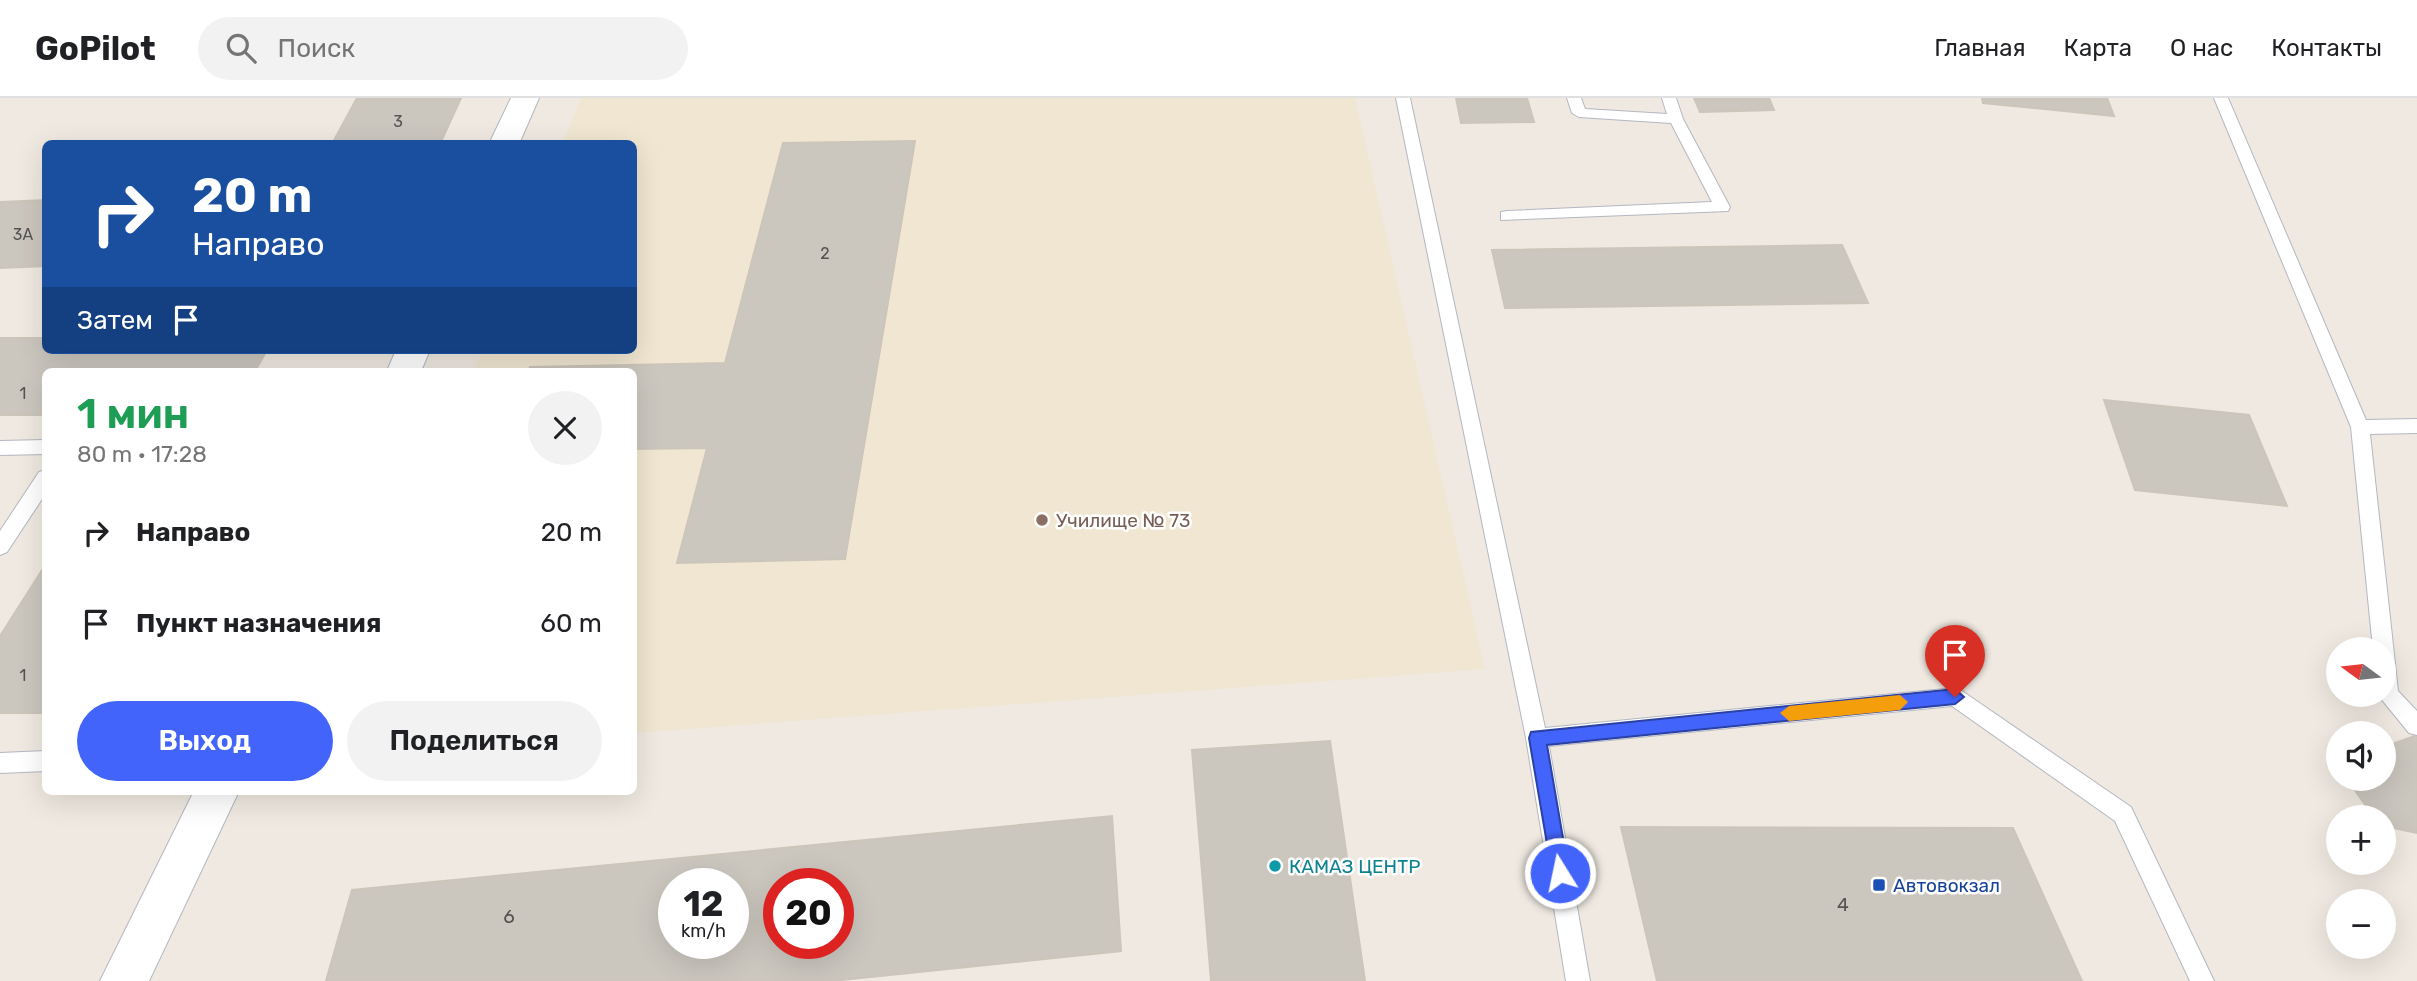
<!DOCTYPE html>
<html lang="ru">
<head>
<meta charset="utf-8">
<style>
	body { margin:0; font-family:Rubik,sans-serif; background:#f2f2f2; color:#202124; height:100vh; display:flex; flex-direction:column; font-size:26px; white-space:nowrap }
	* { box-sizing:border-box; margin:0 }
	p { font-size:23px; color:#757577 }
	.icon { flex:none; width:38px; height:38px; fill:none; stroke:currentColor; stroke-width:2; stroke-linecap:round; stroke-linejoin:round }
	.map { position:relative; flex:1; overflow:hidden }
	.panel { position:absolute; left:42px; top:270px; width:595px; height:427px; display:flex; flex-direction:column; background:#fff; border-radius:10px; box-shadow:0 7px 28px #0002 }
	.panel>* { flex:none }
	.guide { position:absolute; left:42px; top:42px; width:595px; height:214px; border-radius:10px; box-shadow:0 7px 28px #0002; background:#1a4fa0; color:#fff; overflow:hidden }
	.needle { width:46px; rotate:285deg }
	.controls { position:absolute; left:2326px; top:539px; display:grid; gap:14px }
	.controls a { display:grid; place-items:center; width:70px; height:70px; border-radius:50%; background:#fff; box-shadow:0 7px 28px #0002; font-size:35px }
	.speed { position:absolute; left:658px; top:770px; display:flex; gap:14px; font-size:35px; font-weight:700; text-align:center }
	.speed>* { display:grid; place-content:center; width:91px; height:91px; border-radius:50%; background:#fff; box-shadow:0 7px 28px #0002; line-height:1 }
	.speed small { font-size:18px; font-weight:400 }
	.speed .limit { border:10px solid #d22; background:#fff; color:#111 }
	.pin { position:absolute; display:grid; place-items:center; width:60px; height:60px; color:#fff; margin:-72px -30px; border-radius:50% 50% 50% 0; rotate:-45deg; box-shadow:0 0 7px #0007 }
	.pin .icon { rotate:45deg }
	.me { position:absolute; width:77px; margin:-38px; rotate:350deg; stroke-linejoin:round; filter:drop-shadow(0 0 5px #0008) }
	.turn { display:flex; align-items:center; gap:24px; height:147px; padding:0 35px; font-size:32px }
	.turn .icon { width:91px; height:91px; stroke-width:2.5 }
	.turn b { display:block; font-size:49px; line-height:60px }
	.then { display:flex; align-items:center; height:66px; padding:0 35px; background:#0003; gap:14px; font-size:26px }
	.round { display:grid; place-items:center; flex:none; width:74px; height:74px; border-radius:37px; background:#f2f2f2 }
	.head { display:flex; align-items:center; justify-content:space-between; height:119px; padding:0 35px }
	h1 { font-size:42px; font-weight:600; line-height:52px; color:#1e9e55 }
	.action { display:flex; gap:14px; margin-top:auto; padding:14px 35px }
	.action a { flex:1; height:80px; border-radius:42px; background:#4264fb; color:#fff; font-size:28px; font-weight:600; line-height:80px; text-align:center }
	.action a+a { background:#f2f2f2; color:#202124 }
	ul { padding:0; list-style:none }
	li { display:flex; align-items:center; gap:21px; height:91px; padding:0 35px }
	li div { flex:1 }
	li b { display:block; font-size:26px }
	li em { font-style:normal }
	header { display:flex; align-items:center; gap:42px; box-sizing:border-box; height:98px; padding:0 35px; background:#fff; border-bottom:2px solid #e0e0e0 }
	header strong { font-size:33px }
	nav { display:flex; gap:38px; margin-inline-start:auto; font-size:24px }
	.search { width:490px; height:63px; background:#f2f2f2; display:flex; align-items:center; gap:18px; box-sizing:border-box; padding:0 24px; border-radius:38px; color:#757577; font-size:26px }
	.map>svg:first-child { display:block }
</style>
</head>
<body>
<header>
<strong>GoPilot</strong>
<div class="search"><svg class="icon" aria-label="search" viewBox="0 0 24 24"><circle cx="10" cy="10" r="6"/><path d="M15 15l6 6"/></svg>Поиск</div>
<nav><a>Главная</a><a>Карта</a><a>О нас</a><a>Контакты</a></nav>
</header>
<div class="map">
<svg width="2417" height="883" viewBox="0 0 2417 883">
	<rect width="100%" height="100%" fill="#efe9e1"/>
	<path fill="#f0e6d1" d="M581,0H1355L1485,571L634,635V273H474L482,252H634V46L563,45Z"/>
	<path fill="#cbc7bf" stroke="#cbc5ba" stroke-width="2" fill-rule="evenodd" d="M357,0H461L440,46H332Z
		M1456,0H1527L1534,24L1461,25Z
		M1694,0H1769L1774,12L1700,14Z
		M1982,0H2107L2114,18L1983,5Z
		M915,43L845,461L677,465L707,350L634,351V273H529L530,269L725,265L783,45Z
		M46,102V168L0,170V104Z
		M1842,147L1868,205L1505,210L1492,152Z
		M0,240H46V252H267L255,273H46V317H0Z
		M2104,302L2249,317L2287,408L2135,392Z
		M46,466V615H0V538Z
		M2417,637V735L2384,728V719H2374L2347,681H2384V649Z
		M1330,643L1365,883H1211L1192,652Z
		M1112,718L1121,853L832,883H326L352,792ZM674,786H733V845H674ZM779,786H838V845H779Z
		M1621,729L2013,730L2082,883H1657Z"/>
	<g fill="none" stroke-linecap="round" stroke-linejoin="round">
		<defs>
			<path id="service" d="M1396,0H1410L1545,630L1955,590L1962,593L2131,709L2214,883H2190L2115,723L1952,608L1549,648L1590,883H1566L1526,640Z
				M1567,0H1581L1585,11L1667,16L1662,0H1676L1683,21L1730,109L1728,113L1501,122V114L1507,113L1712,104L1671,25L1579,19L1572,15Z
				M2214,0H2228L2366,322L2417,321V335L2370,336L2398,593L2417,613V637L2409,635L2378,597H2384V551H2373L2351,329Z
				M46,342V356L0,357V343Z
				M46,372V395L7,454L0,457V433L39,374Z
				M46,653V673L0,675V655Z"/>
			<path id="tertiary" d="M511,0H539L519,46H489Z
				M396,252H430L421,273H387Z
				M194,693H239L149,883H100Z"/>
		</defs>
		<use href="#service" stroke="#b4b7c1" stroke-width="2"/>
		<use href="#tertiary" stroke="#b4b7c1" stroke-width="2"/>
		<use href="#service" fill="#fff" fill-rule="evenodd"/>
		<use href="#tertiary" fill="#fff" fill-rule="evenodd"/>
	</g>
	<path fill="#4264fb" stroke="#2b41a3" stroke-width="2" d="M1955,591L1964,599L1955,606L1547,647L1569,775L1566,781L1560,784L1553,781L1529,640L1531,634Z"/>
	<path fill="#f59e0b" d="M1900,597L1908,604L1900,612L1789,623L1780,615L1789,608Z"/>
	<circle fill="#8d6e63" stroke="#fff" stroke-width="2.5" cx="1042" cy="422" r="7"/>
	<circle fill="#0f9aa8" stroke="#fff" stroke-width="2.5" cx="1275" cy="768" r="7"/>
	<rect fill="#1a4fb4" stroke="#fff" stroke-width="2.5" x="1872" y="780" width="14" height="14" rx="3.5"/>
	<g text-anchor="middle" stroke-width="5" stroke-linejoin="round" paint-order="stroke">
		<g font-size="16" fill="#555452">
			<text x="398" y="29">3</text>
			<text x="23" y="142">3А</text>
			<text x="825" y="161">2</text>
			<text x="23" y="301">1</text>
			<text x="23" y="583">1</text>
		</g>
		<g font-size="19" fill="#785e54" stroke="#fff" text-anchor="start">
			<text x="1056" y="429">Училище № 73</text>
		</g>
		<g font-size="19" fill="#0d838f" stroke="#fff" text-anchor="start">
			<text x="1289" y="775">КАМАЗ ЦЕНТР</text>
		</g>
		<g font-size="19" fill="#164399" stroke="#fff" text-anchor="start">
			<text x="1893" y="794">Автовокзал</text>
		</g>
		<g font-size="19" fill="#555452">
			<text x="1843" y="813">4</text>
			<text x="509" y="825">6</text>
		</g>
	</g>
</svg>
<div class="controls">
<a><svg class="needle" viewBox="-14 -14 28 28"><path d="M0-13l5 13h-10z" fill="#e53935"/><path d="M0 13l5-13h-10z" fill="#757577"/></svg></a>
<a><svg class="icon" aria-label="sound" viewBox="0 0 24 24"><path d="M4 9h4l5-4v14l-5-4H4zM17 9q2 3 0 6"/></svg></a>
<a>+</a>
<a>−</a>
</div>
<div class="speed"><div>12<small>km/h</small></div><div class="limit">20</div></div>
<div class="pin" style="left:1955px;top:599px;background:#d93025"><svg class="icon" aria-label="arrive" viewBox="0 0 24 24"><path d="M6 21V4h12l-3 4 3 4H6"/></svg></div>
<svg class="me" style="left:1560px;top:775px" viewBox="-20 -20 40 40"><circle r="17" fill="#4264fb" stroke="#fff" stroke-width="3"/><path d="M0-11L8 9 0 5-8 9z" fill="#fff"/></svg>
<div class="guide">
<div class="turn"><svg class="icon" aria-label="right" viewBox="0 0 24 24"><path d="M7 20v-9h11M14 6l5 5-5 5"/></svg><div><b>20 m</b>Направо</div></div>
<div class="then">Затем<svg class="icon" aria-label="arrive" viewBox="0 0 24 24"><path d="M6 21V4h12l-3 4 3 4H6"/></svg></div>
</div>
<section class="panel">
<div class="head"><div><h1>1 мин</h1><p>80 m · 17:28</p></div><a class="round"><svg class="icon" aria-label="close" viewBox="0 0 24 24"><path d="M6 6l12 12M18 6L6 18"/></svg></a></div>
<ul>
<li><svg class="icon" aria-label="right" viewBox="0 0 24 24"><path d="M7 20v-9h11M14 6l5 5-5 5"/></svg><div><b>Направо</b></div><em>20 m</em></li>
<li><svg class="icon" aria-label="arrive" viewBox="0 0 24 24"><path d="M6 21V4h12l-3 4 3 4H6"/></svg><div><b>Пункт назначения</b></div><em>60 m</em></li>
</ul>
<div class="action"><a>Выход</a><a>Поделиться</a></div>
</section>
</div>
</body>
</html>
